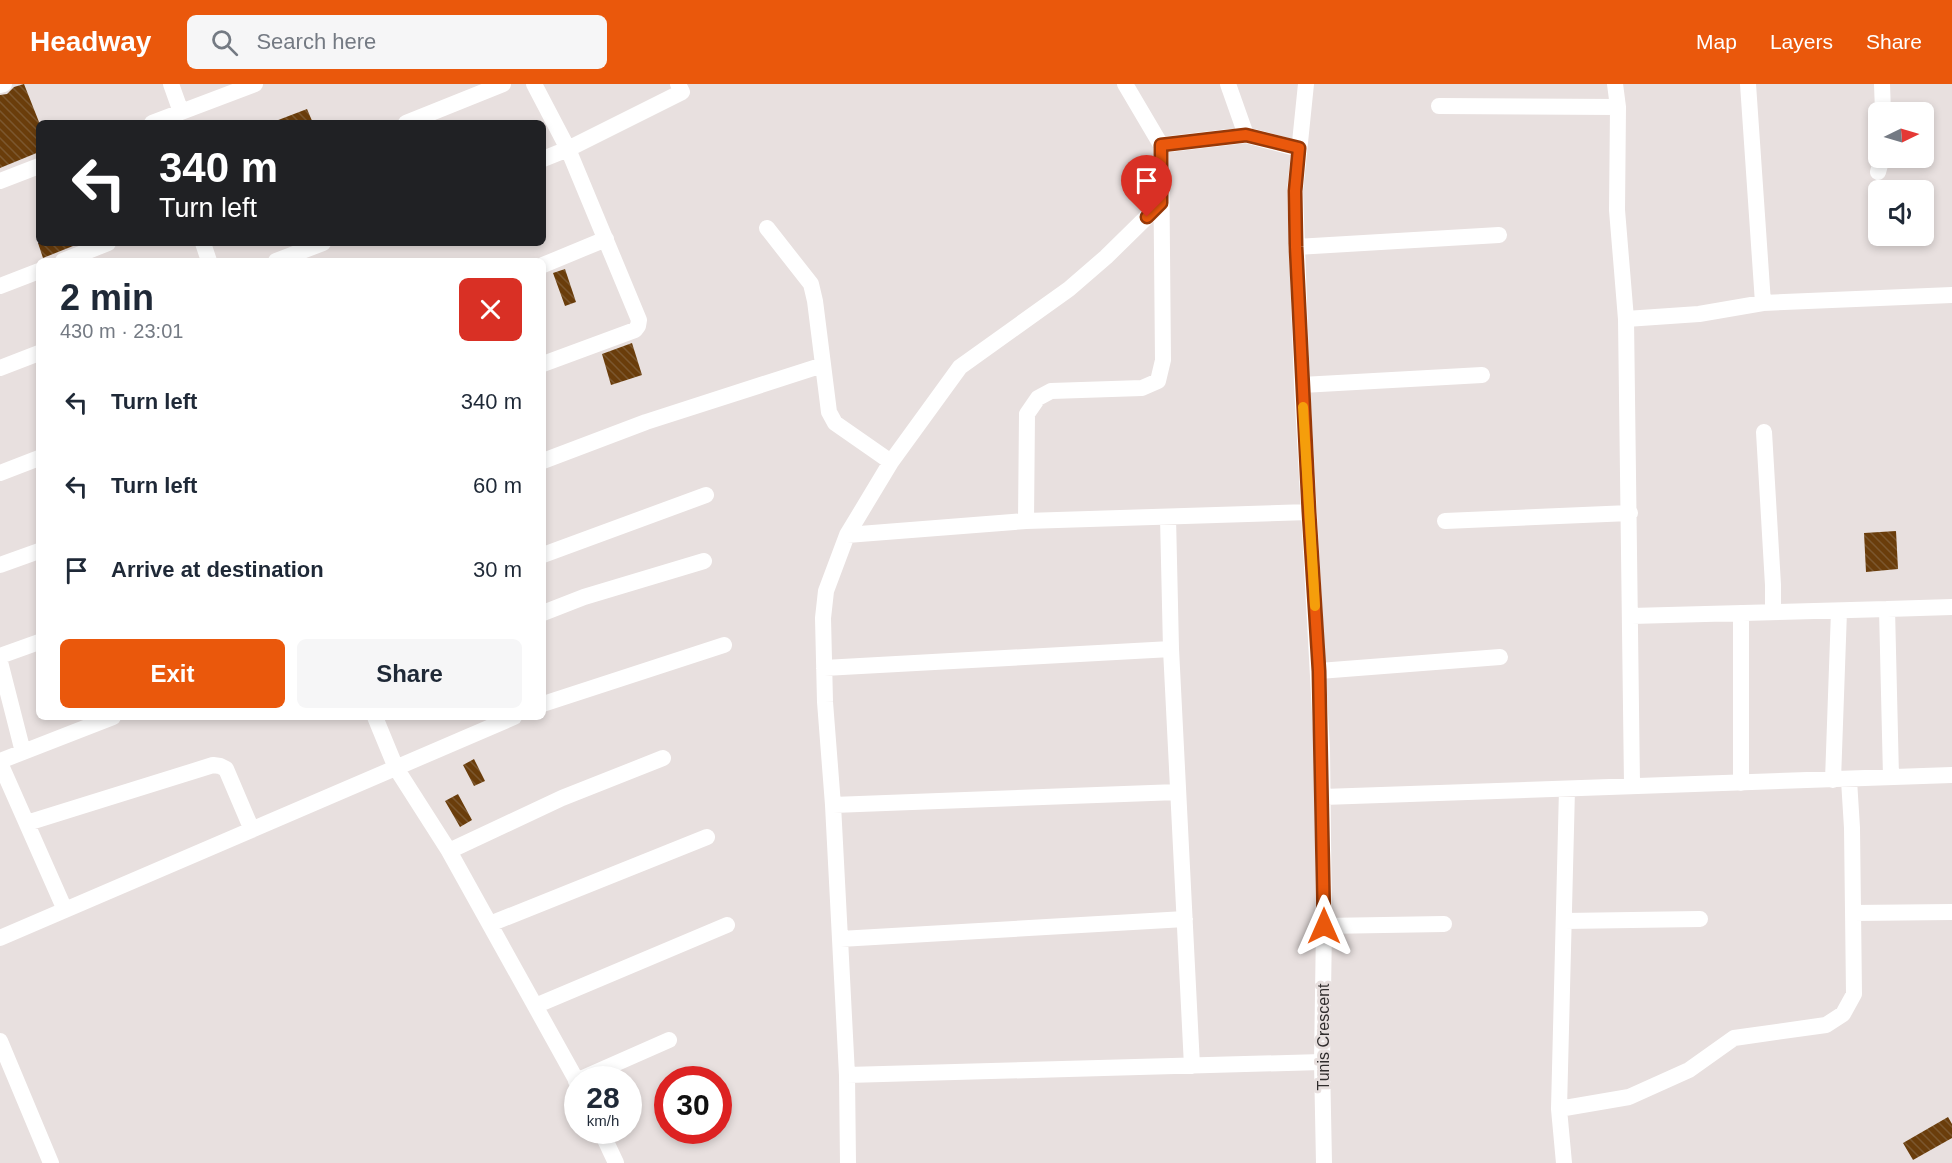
<!DOCTYPE html>
<html lang="en">
<head>
<meta charset="utf-8">
<style>
	body { margin:0; font-family:Helvetica,sans-serif; background:#f6f6f7; color:#1f2937; height:100vh; display:flex; flex-direction:column; font-size:22px; white-space:nowrap }
	* { box-sizing:border-box; margin:0 }
	p { font-size:20px; color:#747a83 }
	.icon { flex:none; width:33px; height:33px; fill:none; stroke:currentColor; stroke-width:2; stroke-linecap:round; stroke-linejoin:round }
	.map { position:relative; flex:1; overflow:hidden }
	.drawer { position:absolute; left:36px; top:174px; width:510px; height:462px; display:flex; flex-direction:column; background:#fff; border-radius:9px; box-shadow:0 3px 9px #0003 }
	.drawer>* { flex:none }
	.top-card { position:absolute; left:36px; top:36px; width:510px; height:126px; border-radius:9px; box-shadow:0 3px 9px #0003; background:#202124; color:#fff; overflow:hidden }
	.needle { width:39px; rotate:85deg }
	.tools { position:absolute; left:1868px; top:18px; display:grid; gap:12px }
	.tools a { display:grid; place-items:center; width:66px; height:66px; border-radius:9px; background:#fff; box-shadow:0 3px 9px #0003; font-size:30px }
	.speed { position:absolute; left:564px; top:982px; display:flex; gap:12px; font-size:30px; font-weight:700; text-align:center }
	.speed>* { display:grid; place-content:center; width:78px; height:78px; border-radius:50%; background:#fff; box-shadow:0 3px 9px #0003; line-height:1 }
	.speed small { font-size:15px; font-weight:400 }
	.speed .limit { border:9px solid #d22; background:#fff; color:#111 }
	.pin { position:absolute; display:grid; place-items:center; width:51px; height:51px; color:#fff; margin:-62px -26px; border-radius:50% 50% 50% 0; rotate:-45deg; box-shadow:0 0 6px #0007 }
	.pin .icon { rotate:45deg }
	.me { position:absolute; width:66px; margin:-33px; rotate:0deg; stroke-linejoin:round; filter:drop-shadow(0 0 4px #0008) }
	.turn { display:flex; align-items:center; gap:21px; height:126px; padding:0 24px; font-size:27px }
	.turn .icon { width:78px; height:78px; stroke-width:2.5 }
	.turn b { display:block; font-size:42px; line-height:51px }
	.round { display:grid; place-items:center; flex:none; width:63px; height:63px; border-radius:9px; background:#f6f6f7 }
	.head { display:flex; align-items:center; justify-content:space-between; height:102px; padding:0 24px }
	h1 { font-size:36px; font-weight:800; line-height:45px }
	.action { display:flex; gap:12px; margin-top:auto; padding:12px 24px }
	.action a { flex:1; height:69px; border-radius:9px; background:#ea580c; color:#fff; font-size:24px; font-weight:800; line-height:69px; text-align:center }
	.action a+a { background:#f6f6f7; color:#1f2937 }
	ul { padding:0; list-style:none }
	li { display:flex; align-items:center; gap:18px; height:84px; padding:0 24px }
	li div { flex:1 }
	li b { display:block; font-size:22px }
	li em { font-style:normal }
	header { display:flex; align-items:center; gap:36px; box-sizing:border-box; height:84px; padding:0 30px; background:#ea580c; color:#fff }
	header strong { font-size:28px }
	nav { display:flex; gap:33px; margin-inline-start:auto; font-size:21px }
	.search { width:420px; height:54px; background:#f6f6f7; display:flex; align-items:center; gap:15px; box-sizing:border-box; padding:0 21px; border-radius:9px; color:#747a83; font-size:22px }
	.map>svg:first-child { display:block }
</style>
</head>
<body>
<header>
<strong>Headway</strong>
<div class="search"><svg class="icon" aria-label="search" viewBox="0 0 24 24"><circle cx="10" cy="10" r="6"/><path d="M15 15l6 6"/></svg>Search here</div>
<nav><a>Map</a><a>Layers</a><a>Share</a></nav>
</header>
<div class="map">
<svg width="1952" height="1079" viewBox="0 0 1952 1079">
	<defs>
		<pattern id="building-back-hatch" width="6" height="6" patternUnits="userSpaceOnUse" patternTransform="scale(1.5)"><rect width="6" height="6" fill="#6a3d0b"/><path d="M-1 5l2 2M0 0l6 6M5-1l2 2" fill="none" stroke="#7b572f"/></pattern>
	</defs>
	<rect width="100%" height="100%" fill="#e8e0df"/>
	<path fill="url(#building-back-hatch)" d="M24,0L39,38V68L0,84V11L7,10L14,3Z
		M307,25L313,39H273V38Z
		M38,159H78V160L43,174Z
		M565,185L576,218L565,222L553,189Z
		M632,259L642,291L611,301L602,270Z
		M1896,447L1898,485L1866,488L1864,449Z
		M474,675L485,697L474,702L463,681Z
		M458,710L472,736L460,743L445,717Z
		M1948,1033L1952,1040V1054L1913,1076L1903,1059Z"/>
	<g fill="none" stroke-linecap="round" stroke-linejoin="round">
		<path stroke="#fff" stroke-width="16" d="M171,0L181,28
			M534,0L568,65L639,236L638,242L635,246L543,280
			M1228,0L1246,51
			M1306,0L1295,107L1302,301L1322,665L1324,842L1322,978L1324,1079
			M1615,0L1618,23L1617,126L1626,235L1632,701
			M1748,0L1763,219
			M1882,0L1883,28
			M0,1L4,0
			M1439,22L1618,23
			M152,39L255,0
			M406,39L503,0
			M1161,61L1246,51L1299,65
			M543,75L568,65L682,8L678,0
			M1878,88L1882,74
			M0,97L39,82
			M767,144L811,200L815,217L829,328L835,339L891,378
			M203,159L209,177
			M1296,163L1499,151
			M63,177L108,159
			M276,177L323,159
			M543,181L606,155
			M0,202L39,187
			M1626,235L1699,230L1763,219L1952,211
			M0,284L39,269
			M1302,301L1482,291
			M1764,348L1773,501V528
			M543,377L646,338L823,281
			M0,389L39,374
			M1168,433L1171,565L1192,982
			M1026,437L1027,330L1038,314L1051,307L1142,304L1158,297L1163,276L1161,61L1125,0
			M1445,437L1630,429
			M847,451L1026,437L1309,428
			M543,471L706,411
			M0,481L39,467
			M1887,525L1952,523
			M543,529L584,513L704,477
			M1631,532L1887,525L1891,693
			M0,572L39,558
			M0,578L23,668
			M824,584L1171,565
			M1319,587L1500,573
			M543,620L724,561
			M375,633L396,684L449,767L578,999
			M0,677L113,633
			M0,679L65,826
			M1833,696L1839,527
			M1741,699V529
			M1323,713L1952,691
			M833,721L1178,708
			M27,739L213,681L220,682L226,685L252,746
			M449,767L562,714L663,674
			M1853,829L1952,828
			M1564,837L1700,835
			M490,840L707,753
			M1324,842L1444,840
			M0,854L514,633
			M840,855L1185,835
			M535,922L727,841
			M0,957L51,1079
			M847,991L1322,978
			M576,997L669,956
			M1559,1025L1629,1013L1689,986L1734,954L1826,941L1843,930L1854,910L1852,744L1849,696
			M601,1047L616,1079
			M848,1079L847,991L840,855L833,721L825,618L823,534L826,507L847,451L891,378L960,283L1069,205L1106,173L1161,119
			M1564,1079L1559,1025L1567,705"/>
	</g>
	<g fill="none" stroke-linecap="round" stroke-linejoin="round">
		<defs>
			<path id="route" d="M1147,133L1161,119V61L1246,51L1299,64L1295,107L1296,163L1309,428L1319,587L1324,842"/>
		</defs>
		<use href="#route" stroke="#983908" stroke-width="15"/>
		<use href="#route" stroke="#ea580c" stroke-width="10"/>
		<path stroke="#f59e0b" stroke-width="10" d="M1303,323L1315,522"/>
	</g>
	<g text-anchor="middle" stroke-width="6" stroke-linejoin="round" paint-order="stroke">
		<g font-size="16" fill="#302d2d" stroke="#e8e0df">
			<text transform="translate(1323 953) rotate(-90)" y="6">Tunis Crescent</text>
		</g>
	</g>
</svg>
<div class="tools">
<a><svg class="needle" viewBox="-14 -14 28 28"><path d="M0-13l5 13h-10z" fill="#e53935"/><path d="M0 13l5-13h-10z" fill="#747a83"/></svg></a>
<a><svg class="icon" aria-label="sound" viewBox="0 0 24 24"><path d="M4 9h4l5-4v14l-5-4H4zM17 9q2 3 0 6"/></svg></a>
</div>
<div class="speed"><div>28<small>km/h</small></div><div class="limit">30</div></div>
<div class="pin" style="left:1147px;top:133px;background:#d93025"><svg class="icon" aria-label="arrive" viewBox="0 0 24 24"><path d="M6 21V4h12l-3 4 3 4H6"/></svg></div>
<svg class="me" style="left:1324px;top:842px" viewBox="-20 -20 40 40"><path d="M0-17L14 15 0 8-14 15z" fill="#ea580c" stroke="#fff" stroke-width="4"/></svg>
<div class="top-card">
<div class="turn"><svg class="icon" aria-label="left" viewBox="0 0 24 24"><path d="M17 20v-9H6M10 6l-5 5 5 5"/></svg><div><b>340 m</b>Turn left</div></div>
</div>
<section class="drawer">
<div class="head"><div><h1>2 min</h1><p>430 m · 23:01</p></div><a class="round" style="background:#d93025;color:#fff"><svg class="icon" aria-label="close" viewBox="0 0 24 24"><path d="M6 6l12 12M18 6L6 18"/></svg></a></div>
<ul>
<li><svg class="icon" aria-label="left" viewBox="0 0 24 24"><path d="M17 20v-9H6M10 6l-5 5 5 5"/></svg><div><b>Turn left</b></div><em>340 m</em></li>
<li><svg class="icon" aria-label="left" viewBox="0 0 24 24"><path d="M17 20v-9H6M10 6l-5 5 5 5"/></svg><div><b>Turn left</b></div><em>60 m</em></li>
<li><svg class="icon" aria-label="arrive" viewBox="0 0 24 24"><path d="M6 21V4h12l-3 4 3 4H6"/></svg><div><b>Arrive at destination</b></div><em>30 m</em></li>
</ul>
<div class="action"><a>Exit</a><a>Share</a></div>
</section>
</div>
</body>
</html>
